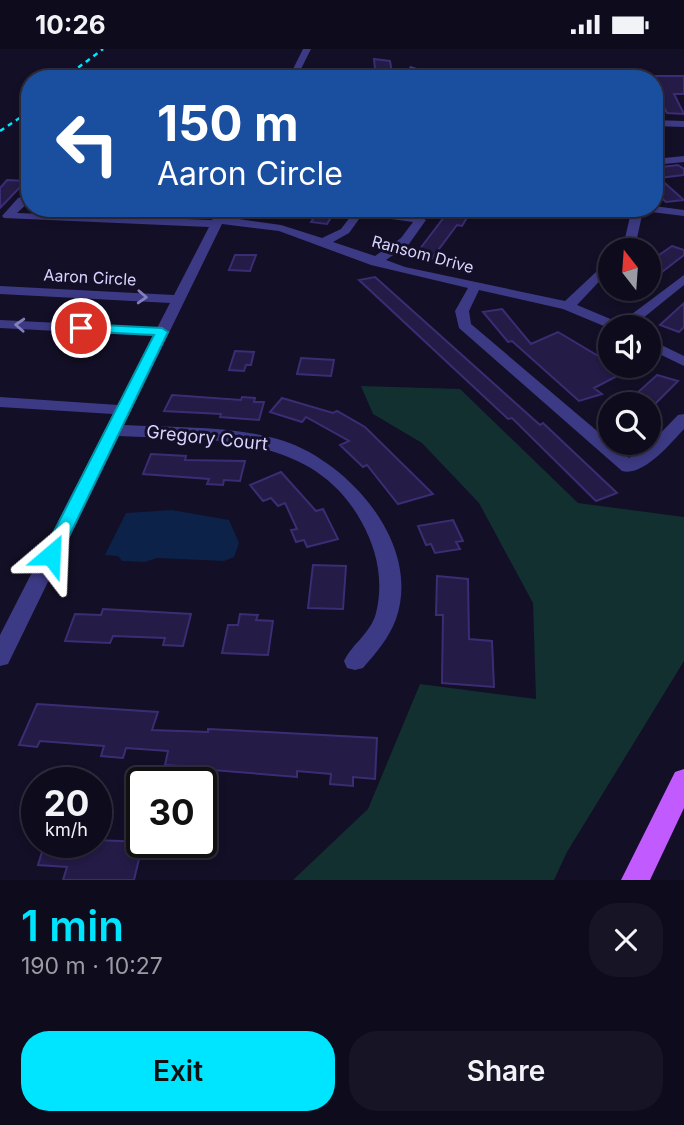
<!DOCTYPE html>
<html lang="en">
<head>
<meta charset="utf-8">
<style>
	body { margin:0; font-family:Inter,sans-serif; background:#171425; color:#f1f3f6; height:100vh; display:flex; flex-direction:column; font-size:26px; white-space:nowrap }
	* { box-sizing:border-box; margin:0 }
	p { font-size:23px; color:#9b9ba3 }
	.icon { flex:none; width:38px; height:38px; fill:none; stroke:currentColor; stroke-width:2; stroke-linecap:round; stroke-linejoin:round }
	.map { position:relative; height:831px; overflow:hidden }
	.panel { display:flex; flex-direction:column; background:#0e0b1c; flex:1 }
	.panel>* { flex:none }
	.top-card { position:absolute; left:21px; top:21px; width:642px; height:147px; border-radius:28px; box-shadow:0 4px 10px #0003,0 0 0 2px #2e2b3b; background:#1a4fa0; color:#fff; overflow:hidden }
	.needle { width:46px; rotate:343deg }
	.fabs { position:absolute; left:598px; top:189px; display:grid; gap:14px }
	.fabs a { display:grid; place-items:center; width:63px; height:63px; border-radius:50%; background:#0e0b1c; box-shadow:0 4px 10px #0003,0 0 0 2px #2e2b3b; font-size:35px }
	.speed { position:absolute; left:21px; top:718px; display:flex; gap:14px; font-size:35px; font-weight:700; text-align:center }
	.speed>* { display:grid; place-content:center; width:91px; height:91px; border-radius:50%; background:#0e0b1c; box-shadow:0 4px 10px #0003,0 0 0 2px #2e2b3b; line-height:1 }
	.speed small { font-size:18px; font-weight:400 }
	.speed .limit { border:4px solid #111; border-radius:10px; background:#fff; color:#111 }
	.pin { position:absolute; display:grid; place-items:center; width:60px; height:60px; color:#fff; margin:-30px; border:4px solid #fff; border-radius:50%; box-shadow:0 2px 7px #0007 }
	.me { position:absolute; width:77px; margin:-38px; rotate:26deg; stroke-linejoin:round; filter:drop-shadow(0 0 5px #0008) }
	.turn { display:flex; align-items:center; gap:24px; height:147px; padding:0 21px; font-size:32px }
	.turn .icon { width:91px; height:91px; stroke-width:2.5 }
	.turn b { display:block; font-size:49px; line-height:60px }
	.round { display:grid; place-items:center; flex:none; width:74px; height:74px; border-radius:28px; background:#171425 }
	.summary { display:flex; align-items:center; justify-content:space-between; height:119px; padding:0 21px }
	h1 { font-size:42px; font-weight:600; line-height:52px; color:#00e5ff }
	.cta { display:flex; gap:14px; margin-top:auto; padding:14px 21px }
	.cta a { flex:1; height:80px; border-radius:28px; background:#00e5ff; color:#111; font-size:28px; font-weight:600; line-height:80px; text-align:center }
	.cta a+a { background:#171425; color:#f1f3f6 }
	.status { display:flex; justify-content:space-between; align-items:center; height:49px; padding:0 35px; background:#0e0b1c; direction:ltr }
	.status svg { height:19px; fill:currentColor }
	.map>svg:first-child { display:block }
</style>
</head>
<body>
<div class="status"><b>10:26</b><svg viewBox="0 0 49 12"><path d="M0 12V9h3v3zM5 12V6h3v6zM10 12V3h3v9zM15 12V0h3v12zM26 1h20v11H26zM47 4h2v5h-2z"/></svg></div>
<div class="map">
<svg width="684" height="831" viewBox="0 0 684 831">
	<rect width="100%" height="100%" fill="#130f26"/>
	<path fill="#12302f" d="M361,337L460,340L578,454L684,468V612L567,803L554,831H293L368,760L420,635L536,650L533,554L479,454L422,394L373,365Z"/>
	<path fill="#0c2248" d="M172,461L229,471L239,494L234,508L224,512L157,509L145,513L122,512L118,507L105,506L126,464Z"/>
	<path fill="#241b47" stroke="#3b2d73" stroke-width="2" d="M374,10L390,12L393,30H376Z
		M654,27H684V45H674L684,65L667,64L654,38Z
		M678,116L684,120V126L659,129L684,151L666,153L654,142V119Z
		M7,131L26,132L0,159V139Z
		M320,159H337L327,175L311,173Z
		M451,159H473L462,177L457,176L430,212L413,209Z
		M672,197L684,201V206L649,233V213Z
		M235,206H256L250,222L229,221Z
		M375,228L540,376L543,374L617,444L596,452L512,369L508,370L359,231Z
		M684,254V278L679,283L660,276Z
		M502,260L531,295L558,283L625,323L594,339L602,345L579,352L512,292L508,293L483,263Z
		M235,302L254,303L251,316H246L244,322L229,321Z
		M301,309L334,311L331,327L297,325Z
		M657,326L678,332L655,355H625Z
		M172,346L241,351L242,348L255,349L254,353H264L259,371L220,368L221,365L164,362Z
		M282,349L333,364L337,362L365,378L433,445L398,455L367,416L363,418L340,396L349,392L306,368L302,373L270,363Z
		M151,405L186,407L185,411L245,412L240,432L224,431L223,436L207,435L209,430L143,425Z
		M281,423L316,462L323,460L338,490L307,498L304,491L296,493L291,481L297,480L285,454L278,457L271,449L263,452L250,436Z
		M453,471L463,492L456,493L460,500L435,504L431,495L426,496L418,477Z
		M313,516L346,517L343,560L308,559Z
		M437,527L468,530L469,590L492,592L494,638L442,634L443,566H436Z
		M103,560L121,561L191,565L183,597L163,596L165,589L113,587L110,594L65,592L75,565L101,566Z
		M240,565L258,566L256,571L273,572L268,606L222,604L228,576H238Z
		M37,655L158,663L152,681L208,683V680L230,681L377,689L375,730L353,728V737L330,735L331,725L297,722V728L200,720L199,728L176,727L179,717L165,716L168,702L126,699L123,709L101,707L104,697L40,692L37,698L19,696Z
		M96,791L143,793L134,831H63L67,818L38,816L45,793Z"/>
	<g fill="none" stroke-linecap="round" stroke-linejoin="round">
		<path fill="#3d3a85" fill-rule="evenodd" d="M303,0H311L296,30H288Z
			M410,17L417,19L413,30H405Z
			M180,19H186L190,24L188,30H180L183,26Z
			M519,20L522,24L507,30H495Z
			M654,71L684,72V78L654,77Z
			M684,107V113L654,116V110Z
			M30,145V152L17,164L212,171L218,159H229L225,168L281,176L322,189L341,180L357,159L420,168L426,171L409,195L386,211L405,218L565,252L611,209V220L577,256L620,274L684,226V236L632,278H611V280L563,260L479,241L469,262L471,275L629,409L647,398L678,366L684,365V380C671,394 643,428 622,422L459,279L455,262L468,239L371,216L279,182L222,175L124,376C176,379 233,376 284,392C350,414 422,496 396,570C389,589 376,604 363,619L355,621L347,619L344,612C352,595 371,584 376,564C384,532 377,500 361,472C312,383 207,391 119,387L8,615L0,617V586L113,365L0,358V348L118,356L153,287L0,279V271L157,279L170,254L0,245V237L174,246L209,178L4,169L2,167L18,149ZM362,166L413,173L401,189L375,207L333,193L349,184Z
			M654,157L684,161V167L643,162L637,189L629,201H617L625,189L632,159H654Z
			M649,290L684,307V317L649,300Z"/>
		<path fill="#c25bff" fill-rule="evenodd" d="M684,720V759L650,831H621L675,723Z"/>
		<path stroke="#00e5ff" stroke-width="2.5" stroke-dasharray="5 4.5" stroke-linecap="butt" d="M63,30L103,0
			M0,82L30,62"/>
	</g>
	<defs><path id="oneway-chevron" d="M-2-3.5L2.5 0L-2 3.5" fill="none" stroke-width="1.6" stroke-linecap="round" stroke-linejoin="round" transform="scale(1.75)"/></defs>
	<g stroke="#837fbc">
		<use href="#oneway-chevron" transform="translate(142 248) rotate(3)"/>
		<use href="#oneway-chevron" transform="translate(20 276) rotate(-177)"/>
	</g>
	<path fill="#00e5ff" stroke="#0095a6" stroke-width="2" d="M81,275L162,279L168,283L60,506L57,511H44L42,506L154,286L76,282L74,279Z"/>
	<g text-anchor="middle" stroke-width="6" stroke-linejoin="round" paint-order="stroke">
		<g font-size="16" fill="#d9d4ff" stroke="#130f26">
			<text transform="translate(423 205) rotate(15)" y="6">Ransom Drive</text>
			<text transform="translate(90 228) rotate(3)" y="6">Aaron Circle</text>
		</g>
		<g font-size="18" fill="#d9d4ff" stroke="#130f26">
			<text transform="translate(207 389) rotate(6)" y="6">Gregory Court</text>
		</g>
	</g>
</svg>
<div class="fabs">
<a><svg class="needle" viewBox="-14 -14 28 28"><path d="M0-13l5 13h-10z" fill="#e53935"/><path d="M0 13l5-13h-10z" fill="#9b9ba3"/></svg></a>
<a><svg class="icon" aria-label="sound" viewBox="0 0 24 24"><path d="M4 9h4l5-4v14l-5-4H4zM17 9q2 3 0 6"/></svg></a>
<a><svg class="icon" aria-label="search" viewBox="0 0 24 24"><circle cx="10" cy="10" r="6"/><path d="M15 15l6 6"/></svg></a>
</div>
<div class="speed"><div>20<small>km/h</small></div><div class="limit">30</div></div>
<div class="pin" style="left:81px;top:279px;background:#d93025"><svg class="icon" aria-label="arrive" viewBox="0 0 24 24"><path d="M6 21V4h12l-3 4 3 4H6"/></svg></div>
<svg class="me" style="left:51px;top:506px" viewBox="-20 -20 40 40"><path d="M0-17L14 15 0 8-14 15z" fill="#00e5ff" stroke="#fff" stroke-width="4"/></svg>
<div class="top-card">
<div class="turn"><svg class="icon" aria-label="left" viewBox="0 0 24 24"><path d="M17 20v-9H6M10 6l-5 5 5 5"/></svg><div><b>150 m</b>Aaron Circle</div></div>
</div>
</div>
<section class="panel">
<div class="summary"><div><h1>1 min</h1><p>190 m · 10:27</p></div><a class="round"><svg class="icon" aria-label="close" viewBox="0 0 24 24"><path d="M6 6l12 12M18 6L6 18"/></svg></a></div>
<div class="cta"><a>Exit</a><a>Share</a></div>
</section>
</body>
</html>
